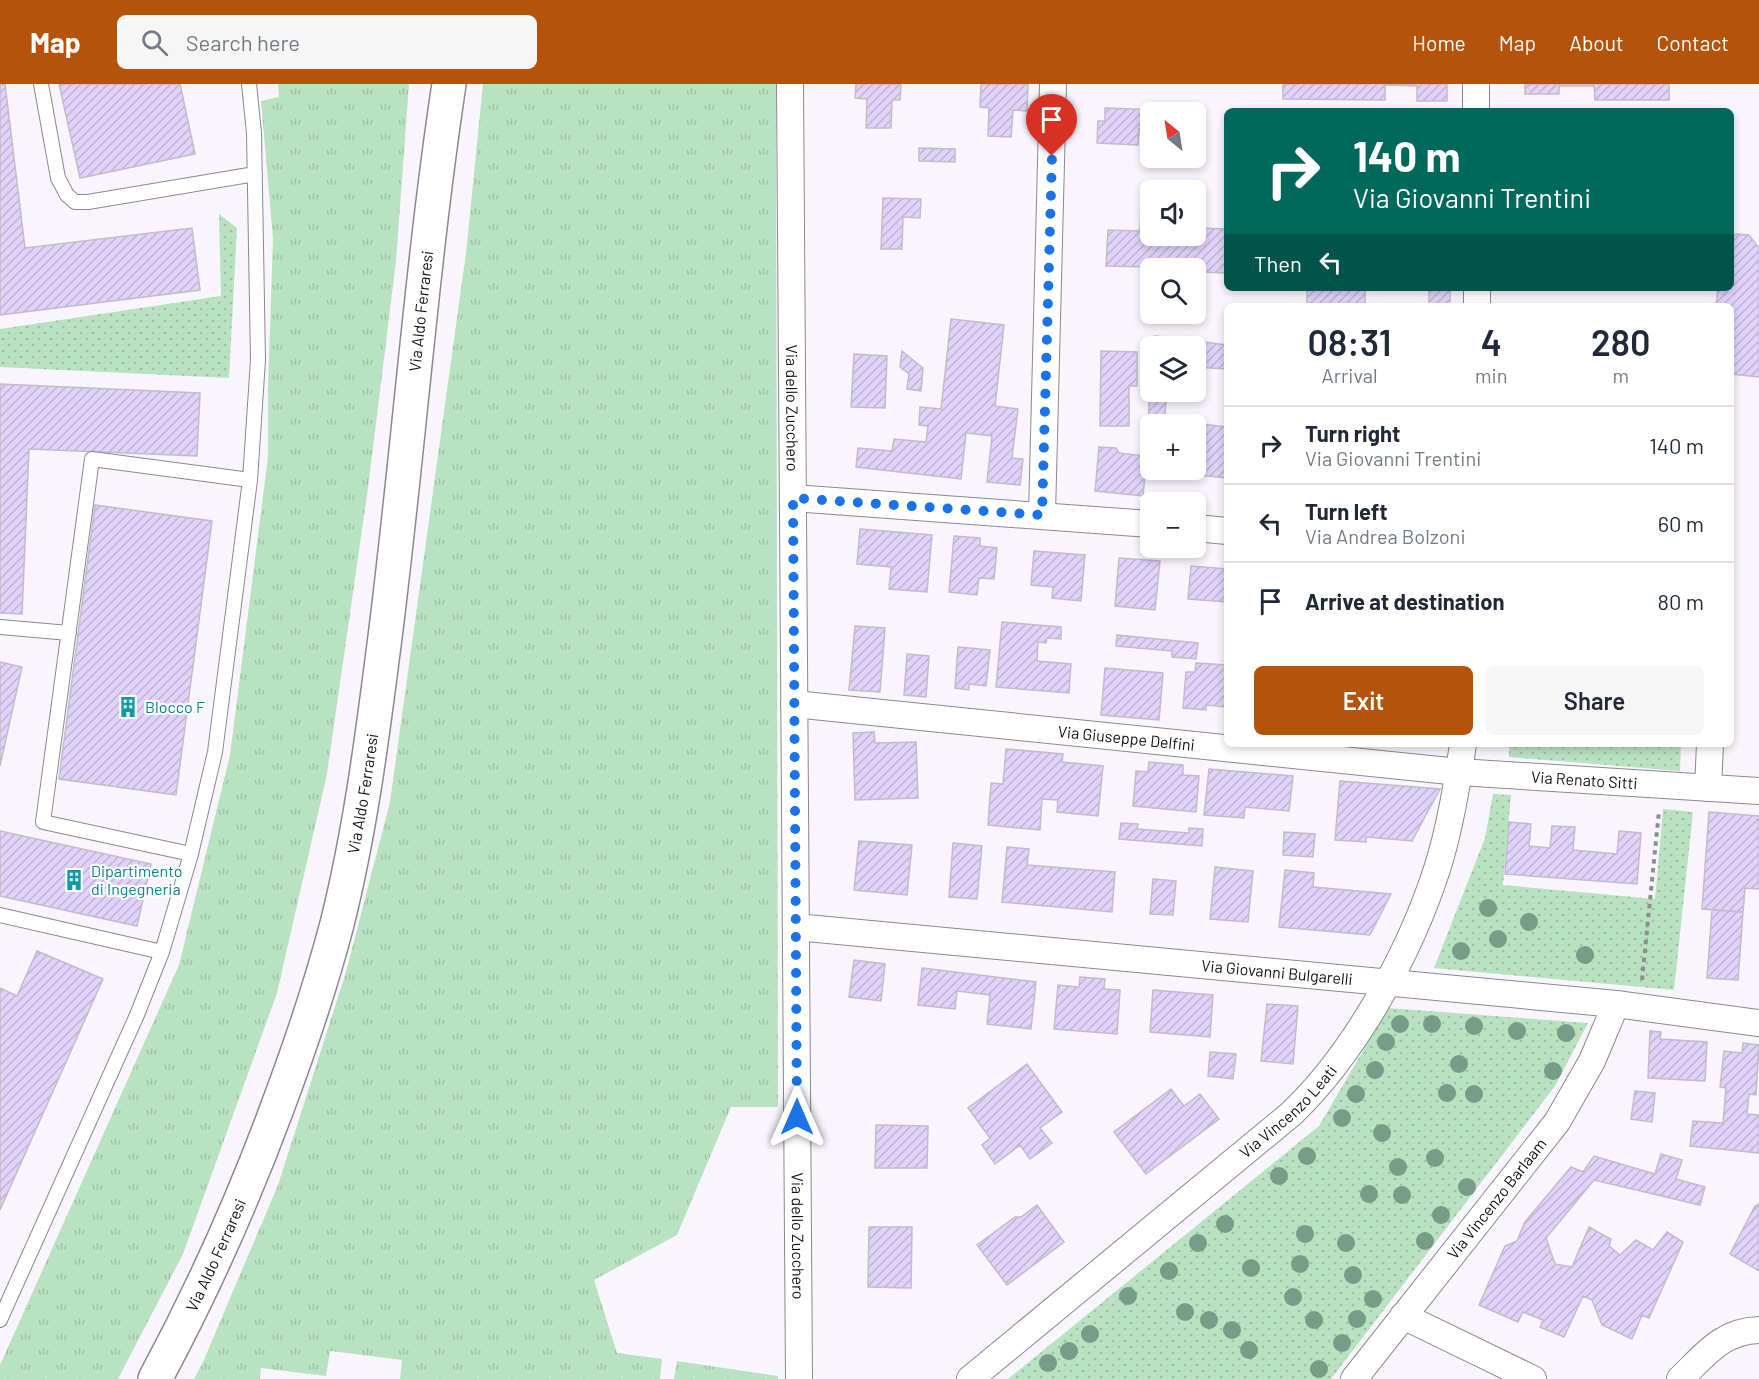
<!DOCTYPE html>
<html lang="en">
<head>
<meta charset="utf-8">
<style>
	body { margin:0; font-family:Barlow,sans-serif; background:#f6f6f7; color:#1f2937; height:100vh; display:flex; flex-direction:column; font-size:22px; white-space:nowrap }
	* { box-sizing:border-box; margin:0 }
	p { font-size:20px; color:#747a83 }
	.icon { flex:none; width:33px; height:33px; fill:none; stroke:currentColor; stroke-width:2; stroke-linecap:round; stroke-linejoin:round }
	.map { position:relative; flex:1; overflow:hidden }
	.drawer { position:absolute; left:1224px; top:219px; width:510px; height:444px; display:flex; flex-direction:column; background:#fff; border-radius:9px; box-shadow:0 3px 9px #0003 }
	.drawer>* { flex:none }
	.top-card { position:absolute; left:1224px; top:24px; width:510px; height:183px; border-radius:9px; box-shadow:0 3px 9px #0003; background:#00695c; color:#fff; overflow:hidden }
	.needle { width:39px; rotate:330deg }
	.fabs { position:absolute; left:1140px; top:18px; display:grid; gap:12px }
	.fabs a { display:grid; place-items:center; width:66px; height:66px; border-radius:9px; background:#fff; box-shadow:0 3px 9px #0003; font-size:30px }
	.pin { position:absolute; display:grid; place-items:center; width:51px; height:51px; color:#fff; margin:-62px -26px; border-radius:50% 50% 50% 0; rotate:-45deg; box-shadow:0 0 6px #0007 }
	.pin .icon { rotate:45deg }
	.me { position:absolute; width:66px; margin:-33px; rotate:0deg; stroke-linejoin:round; filter:drop-shadow(0 0 4px #0008) }
	.turn { display:flex; align-items:center; gap:21px; height:126px; padding:0 30px; font-size:27px }
	.turn .icon { width:78px; height:78px; stroke-width:2.5 }
	.turn b { display:block; font-size:42px; line-height:51px }
	.then { display:flex; align-items:center; height:57px; padding:0 30px; background:#0003; gap:12px; font-size:22px }
	.eta { display:flex; justify-content:space-evenly; align-items:center; height:102px; text-align:center }
	.eta b { font-size:36px; font-weight:600; line-height:42px }
	.primary-button { display:flex; gap:12px; margin-top:auto; padding:12px 30px }
	.primary-button a { flex:1; height:69px; border-radius:9px; background:#b45309; color:#fff; font-size:24px; font-weight:600; line-height:69px; text-align:center }
	.primary-button a+a { background:#f6f6f7; color:#1f2937 }
	ul { padding:0; list-style:none }
	li { display:flex; align-items:center; gap:18px; height:78px; padding:0 30px; border-top:2px solid #e0e1e3 }
	li div { flex:1 }
	li b { display:block; font-size:22px }
	li em { font-style:normal }
	header { display:flex; align-items:center; gap:36px; box-sizing:border-box; height:84px; padding:0 30px; background:#b45309; color:#fff }
	header strong { font-size:28px }
	nav { display:flex; gap:33px; margin-inline-start:auto; font-size:21px }
	.search { width:420px; height:54px; background:#f6f6f7; display:flex; align-items:center; gap:15px; box-sizing:border-box; padding:0 21px; border-radius:9px; color:#747a83; font-size:22px }
	.map>svg:first-child { display:block }
</style>
</head>
<body>
<header>
<strong>Map</strong>
<div class="search"><svg class="icon" aria-label="search" viewBox="0 0 24 24"><circle cx="10" cy="10" r="6"/><path d="M15 15l6 6"/></svg>Search here</div>
<nav><a>Home</a><a>Map</a><a>About</a><a>Contact</a></nav>
</header>
<div class="map">
<svg width="1759" height="1295" viewBox="0 0 1759 1295">
	<defs>
		<pattern id="grass-tufts" width="24" height="20" patternUnits="userSpaceOnUse" patternTransform="scale(1.5)"><rect width="24" height="20" fill="#b9e2c1"/><path d="M3 7l-1-3M5 7V3M7 7l1-3M15 17l-1-3M17 17v-4M19 17l1-3" fill="none" stroke="#9ec1a5"/></pattern>
		<pattern id="park-dots" width="8" height="8" patternUnits="userSpaceOnUse" patternTransform="scale(1.5)"><rect width="8" height="8" fill="#b9e2c1"/><path d="M2 2h.1M6 6h.1" fill="none" stroke="#9ec1a5" stroke-width="1.8" stroke-linecap="round"/></pattern>
		<pattern id="building-hatch" width="6" height="6" patternUnits="userSpaceOnUse" patternTransform="scale(1.5)"><rect width="6" height="6" fill="#e1d2f9"/><path d="M-1 1l2-2M0 6l6-6M5 7l2-2" fill="none" stroke="#c0b3d5"/></pattern>
	</defs>
	<rect width="100%" height="100%" fill="#f9f5fd"/>
	<path fill="url(#grass-tufts)" d="M278,0H409L396,177L368,404L327,690L277,909L183,1170L118,1295H0V1281L179,881L230,671L268,373V304L273,155L261,17L279,13Z
		M483,0H776L778,1023H731L677,1151L594,1196L617,1269L662,1275L660,1295H400L402,1276L330,1267L326,1292L261,1284L260,1295H194L203,1278L278,1101L346,888L390,718L466,169Z
		M677,1277L778,1292V1295H674Z"/>
	<path fill="url(#park-dots)" d="M219,130L237,144L229,294L0,283V245L221,212Z
		M1509,660H1681L1680,687L1509,673Z
		M1493,710L1511,711L1503,801L1655,815L1663,725L1693,728L1674,906L1434,884L1485,754Z
		M1388,924L1588,939L1555,1002L1331,1295H1008L1319,1042Z"/>
	<path fill="url(#building-hatch)" stroke="#c1bcc9" stroke-width="1.5" d="M5,0L25,164L192,144L200,206L0,231V1Z
		M59,0H180L195,70L80,94Z
		M856,0H901L900,16H892L891,44H866L867,15L855,14Z
		M981,0H1028L1027,27L1013,26L1011,53L988,52L989,24L980,23Z
		M1283,0H1447V17H1417V2L1385,1V16L1283,15Z
		M1525,0H1559V10H1525Z
		M1559,0H1669V16H1595L1594,2H1559Z
		M1105,24L1190,27V28H1150V46L1139,45L1138,61L1097,59L1098,37H1105Z
		M919,64L955,65V78L919,77Z
		M883,114L921,115L920,134L903,133L902,165H881Z
		M1141,122H1150V152H1196L1197,144L1227,145L1225,189L1201,188L1200,214L1196,213V184L1106,182L1108,146L1140,147Z
		M1736,150L1749,151L1759,164V293L1731,290V222H1716L1718,204H1731V154Z
		M1307,204H1365V222H1307Z
		M1429,204H1450V222H1429Z
		M951,235L1004,241L995,322L1018,325L1012,374L1023,375L1020,401L987,398L992,352L966,349L961,395L856,383L858,364L892,367L894,355L926,358L928,342L919,341L920,323L941,325Z
		M1155,252L1227,261V285L1196,283V262H1154Z
		M902,267L923,284L921,307L907,305L909,290L900,283Z
		M1101,267L1137,268V302H1129V342H1100Z
		M854,270L887,272L885,324L851,323Z
		M0,300L200,309L197,372L29,365L22,530L0,529Z
		M1150,303V308H1167L1164,340L1148,339Z
		M1183,338L1227,343V394L1178,389L1179,386H1196V340H1183Z
		M1146,362L1150,363V381L1146,380L1143,412L1095,407L1099,363L1116,364L1119,369L1145,372Z
		M95,421L212,437L176,711L59,695Z
		M860,445L932,451L927,508L889,505L891,483L857,480Z
		M954,452L980,454V462L997,464L994,495L979,494L977,511L949,508Z
		M1034,467L1085,471L1081,517L1052,514L1053,503L1031,501Z
		M1119,474L1160,477L1155,526L1115,522Z
		M1191,482L1227,485V518L1188,515Z
		M1002,538L1061,543V555L1047,554L1046,559L1038,558L1037,577L1071,580L1069,609L996,603Z
		M855,542L885,544L880,608L849,606Z
		M1117,551L1198,559L1196,575L1172,573V567L1116,562Z
		M958,563L990,566L986,602L969,600V606L955,604Z
		M907,570L929,572L926,613L904,611Z
		M0,578L22,583L0,682Z
		M1196,579L1227,581L1226,623L1206,621V626L1183,624L1186,588H1195Z
		M1105,584L1163,589L1159,636L1101,631Z
		M874,648L875,659L916,658L918,714L855,716L853,649Z
		M1006,665L1063,670L1062,678L1103,682L1098,732L1057,728L1058,716L1042,715L1040,746L988,741L991,699L1003,700Z
		M1149,678L1183,681V691L1199,692L1196,728L1133,722L1136,687L1148,688Z
		M1209,685L1293,692L1289,727L1245,723L1244,734L1204,731Z
		M1340,697L1440,705L1412,757L1366,753V758L1335,756Z
		M1709,728L1759,732V805L1745,804L1743,828L1702,825Z
		M1509,738L1531,740L1529,762L1550,764L1552,742L1575,743L1573,766L1617,770L1619,747L1641,749L1637,800L1505,790Z
		M1121,739L1138,740L1137,745L1189,749V744L1203,745L1202,762L1119,755Z
		M0,747L151,780L137,842L0,812Z
		M1284,748L1315,750L1313,773L1283,771Z
		M859,757L912,761L907,811L854,806Z
		M953,759L982,762L977,815L949,813Z
		M1007,763L1029,765L1027,781L1115,788L1112,828L1002,818Z
		M1215,783L1253,787L1248,838L1210,835Z
		M1285,786L1314,789L1313,803L1391,810L1370,851L1279,843Z
		M1153,795L1176,797L1173,831L1150,830Z
		M1712,826L1743,828L1738,896L1707,894Z
		M37,867L103,895L0,1126V904L17,912Z
		M854,876L885,880L881,917L849,913Z
		M922,884L1036,898L1031,945L987,940L990,911L957,907L955,925L918,921Z
		M1080,893L1105,895L1104,905L1120,906L1117,950L1054,945L1058,901L1079,903Z
		M1153,906L1213,911L1210,953L1150,948Z
		M1267,920L1298,922L1293,980L1261,977Z
		M1650,947L1661,948L1660,955L1707,958L1705,997L1648,994Z
		M1743,959L1759,961L1756,1011L1749,1010L1747,1030L1759,1031V1069L1690,1062L1693,1037L1723,1039L1726,1004L1720,1003L1724,967L1742,969Z
		M1210,968L1236,970L1233,995L1208,992Z
		M1027,980L1062,1028L1040,1044L1052,1059L1030,1075L1020,1061L995,1080L982,1061L990,1054L968,1024Z
		M1171,1005L1184,1022L1200,1010L1219,1035L1146,1090L1114,1048Z
		M1635,1007L1655,1009L1652,1038L1631,1035Z
		M876,1041L928,1042L927,1084H875Z
		M1661,1070L1682,1076L1676,1095L1705,1103L1700,1121L1594,1096L1546,1154L1555,1180L1572,1183L1589,1143L1611,1155L1609,1162L1620,1171L1636,1156L1653,1166L1667,1148L1683,1158L1649,1234L1642,1231L1632,1255L1602,1241L1592,1216L1583,1212L1564,1253L1540,1243L1543,1236L1523,1228L1518,1238L1479,1221L1505,1162L1517,1157L1525,1138L1571,1083L1583,1088L1594,1072L1655,1090Z
		M1759,1120V1187L1730,1170L1755,1122Z
		M1037,1121L1064,1158L1007,1201L977,1161L1015,1133H1021Z
		M869,1143H912L911,1204L868,1203Z"/>
	<g fill="none" stroke-linecap="round" stroke-linejoin="round">
		<defs>
			<path id="lane" d="M41,0L58,94L67,111L75,118H88L255,90
				M0,543L69,549
				M191,770L43,738L92,375L250,396
				M0,831L162,868
				M0,1236L137,931L162,868L191,770L215,668L250,396L258,276L254,49L249,0"/>
			<g id="street">
				<path id="s1" d="M790,0L799,1295"/>
				<path d="M1476,0V27"/>
				<path d="M1477,204V222"/>
				<path d="M793,414L1150,440"/>
				<path d="M1042,431L1053,0"/>
				<path d="M1196,444L1227,447"/>
				<path id="s2" d="M794,620L1459,688L1759,707"/>
				<path d="M1708,704L1710,660"/>
				<path id="s3" d="M796,843L1616,920L1759,939"/>
				<path d="M1403,1232L1533,1295"/>
				<path id="s4" d="M970,1295L1291,1030C1355,969 1410,869 1437,785C1450,745 1457,702 1463,660"/>
				<path id="s5" d="M1354,1295L1557,1038L1592,977L1616,920"/>
				<path d="M1680,1295C1705,1271 1722,1247 1759,1246"/>
			</g>
			<g id="secondary">
				<path id="s6" d="M155,1295C203,1206 244,1114 279,1019C301,960 321,901 337,840C360,748 372,655 384,561C408,374 421,186 449,0"/>
			</g>
		</defs>
		<use href="#lane" stroke="#8c8792" stroke-width="16"/>
		<use href="#street" stroke="#8c8792" stroke-width="28"/>
		<use href="#secondary" stroke="#8c8792" stroke-width="36"/>
		<path stroke="#8f8c92" stroke-width="4" stroke-dasharray="4.5 4.5" stroke-linecap="butt" d="M1642,896L1659,727"/>
		<use href="#lane" stroke="#fff" stroke-width="14"/>
		<use href="#street" stroke="#fff" stroke-width="26"/>
		<use href="#secondary" stroke="#fff" stroke-width="33"/>
	</g>
	<g fill="#789c87">
		<circle cx="1488" cy="824" r="9"/>
		<circle cx="1529" cy="838" r="9"/>
		<circle cx="1498" cy="855" r="9"/>
		<circle cx="1461" cy="867" r="9"/>
		<circle cx="1585" cy="871" r="9"/>
		<circle cx="1400" cy="940" r="9"/>
		<circle cx="1432" cy="940" r="9"/>
		<circle cx="1474" cy="942" r="9"/>
		<circle cx="1517" cy="947" r="9"/>
		<circle cx="1566" cy="949" r="9"/>
		<circle cx="1386" cy="958" r="9"/>
		<circle cx="1459" cy="980" r="9"/>
		<circle cx="1375" cy="986" r="9"/>
		<circle cx="1553" cy="987" r="9"/>
		<circle cx="1447" cy="1009" r="9"/>
		<circle cx="1356" cy="1010" r="9"/>
		<circle cx="1474" cy="1010" r="9"/>
		<circle cx="1342" cy="1034" r="9"/>
		<circle cx="1382" cy="1049" r="9"/>
		<circle cx="1307" cy="1072" r="9"/>
		<circle cx="1435" cy="1074" r="9"/>
		<circle cx="1398" cy="1083" r="9"/>
		<circle cx="1279" cy="1092" r="9"/>
		<circle cx="1467" cy="1103" r="9"/>
		<circle cx="1369" cy="1110" r="9"/>
		<circle cx="1402" cy="1111" r="9"/>
		<circle cx="1441" cy="1131" r="9"/>
		<circle cx="1225" cy="1140" r="9"/>
		<circle cx="1305" cy="1150" r="9"/>
		<circle cx="1425" cy="1157" r="9"/>
		<circle cx="1198" cy="1159" r="9"/>
		<circle cx="1346" cy="1159" r="9"/>
		<circle cx="1300" cy="1180" r="9"/>
		<circle cx="1251" cy="1184" r="9"/>
		<circle cx="1169" cy="1187" r="9"/>
		<circle cx="1353" cy="1191" r="9"/>
		<circle cx="1128" cy="1212" r="9"/>
		<circle cx="1293" cy="1213" r="9"/>
		<circle cx="1373" cy="1215" r="9"/>
		<circle cx="1185" cy="1228" r="9"/>
		<circle cx="1357" cy="1235" r="9"/>
		<circle cx="1209" cy="1236" r="9"/>
		<circle cx="1314" cy="1236" r="9"/>
		<circle cx="1232" cy="1246" r="9"/>
		<circle cx="1090" cy="1250" r="9"/>
		<circle cx="1342" cy="1259" r="9"/>
		<circle cx="1249" cy="1266" r="9"/>
		<circle cx="1069" cy="1267" r="9"/>
		<circle cx="1048" cy="1279" r="9"/>
		<circle cx="1319" cy="1285" r="9"/>
	</g>
	<g fill="none" stroke-linecap="round" stroke-linejoin="round">
		<path stroke="#1a73e8" stroke-width="10" stroke-dasharray="0 18" d="M797,1033L793,414L1042,431L1052,72"/>
	</g>
	<defs>
		<symbol id="building-bare" viewBox="-9 -9 18 18"><path d="M-4-6H4V6H1V3H-1V6H-4ZM-2.5-4.3h1.7v1.8h-1.7ZM.8-4.3h1.7v1.8H.8ZM-2.5-1h1.7V.8h-1.7ZM.8-1h1.7V.8H.8Z" fill="#0f9aa8" stroke="#fff" stroke-width="2.5" paint-order="stroke"/></symbol>
	</defs>
	<g fill-rule="evenodd">
		<use href="#building-bare" x="113" y="608" width="30" height="30"/>
		<use href="#building-bare" x="59" y="781" width="30" height="30"/>
	</g>
	<g text-anchor="middle" stroke-width="4.5" stroke-linejoin="round" paint-order="stroke">
		<g font-size="16" fill="#121014" stroke="#fff">
			<text dy="6" stroke="none"><textPath href="#s6" startOffset="1110">Via Aldo Ferraresi</textPath></text>
			<text dy="6" stroke="none"><textPath href="#s1" startOffset="324">Via dello Zucchero</textPath></text>
			<text dy="6" stroke="none"><textPath href="#s2" startOffset="334">Via Giuseppe Delfini</textPath></text>
			<text dy="6" stroke="none"><textPath href="#s2" startOffset="794">Via Renato Sitti</textPath></text>
			<text dy="6" stroke="none"><textPath href="#s6" startOffset="624">Via Aldo Ferraresi</textPath></text>
			<text dy="6" stroke="none"><textPath href="#s3" startOffset="483">Via Giovanni Bulgarelli</textPath></text>
			<text dy="6" stroke="none"><textPath href="#s4" startOffset="416">Via Vincenzo Leati</textPath></text>
			<text dy="6" stroke="none"><textPath href="#s5" startOffset="230">Via Vincenzo Barlaam</textPath></text>
			<text dy="6" stroke="none"><textPath href="#s1" startOffset="1152">Via dello Zucchero</textPath></text>
			<text dy="6" stroke="none"><textPath href="#s6" startOffset="138">Via Aldo Ferraresi</textPath></text>
		</g>
		<g font-size="16" fill="#0d838f" stroke="#fff" text-anchor="start">
			<text x="145" y="629">Blocco F</text>
			<text x="91" y="793">Dipartimento<tspan x="91" dy="18">di Ingegneria</tspan></text>
		</g>
	</g>
</svg>
<div class="fabs">
<a><svg class="needle" viewBox="-14 -14 28 28"><path d="M0-13l5 13h-10z" fill="#e53935"/><path d="M0 13l5-13h-10z" fill="#747a83"/></svg></a>
<a><svg class="icon" aria-label="sound" viewBox="0 0 24 24"><path d="M4 9h4l5-4v14l-5-4H4zM17 9q2 3 0 6"/></svg></a>
<a><svg class="icon" aria-label="search" viewBox="0 0 24 24"><circle cx="10" cy="10" r="6"/><path d="M15 15l6 6"/></svg></a>
<a><svg class="icon" aria-label="layers" viewBox="0 0 24 24"><path d="M12 4l9 5-9 5-9-5zM3 14l9 5 9-5"/></svg></a>
<a>+</a>
<a>−</a>
</div>
<div class="pin" style="left:1052px;top:72px;background:#d93025"><svg class="icon" aria-label="arrive" viewBox="0 0 24 24"><path d="M6 21V4h12l-3 4 3 4H6"/></svg></div>
<svg class="me" style="left:797px;top:1033px" viewBox="-20 -20 40 40"><path d="M0-17L14 15 0 8-14 15z" fill="#1a73e8" stroke="#fff" stroke-width="4"/></svg>
<div class="top-card">
<div class="turn"><svg class="icon" aria-label="right" viewBox="0 0 24 24"><path d="M7 20v-9h11M14 6l5 5-5 5"/></svg><div><b>140 m</b>Via Giovanni Trentini</div></div>
<div class="then">Then<svg class="icon" aria-label="left" viewBox="0 0 24 24"><path d="M17 20v-9H6M10 6l-5 5 5 5"/></svg></div>
</div>
<section class="drawer">
<div class="eta">
<div><b>08:31</b><p>Arrival</p></div>
<div><b>4</b><p>min</p></div>
<div><b>280</b><p>m</p></div>
</div>
<ul>
<li><svg class="icon" aria-label="right" viewBox="0 0 24 24"><path d="M7 20v-9h11M14 6l5 5-5 5"/></svg><div><b>Turn right</b><p>Via Giovanni Trentini</p></div><em>140 m</em></li>
<li><svg class="icon" aria-label="left" viewBox="0 0 24 24"><path d="M17 20v-9H6M10 6l-5 5 5 5"/></svg><div><b>Turn left</b><p>Via Andrea Bolzoni</p></div><em>60 m</em></li>
<li><svg class="icon" aria-label="arrive" viewBox="0 0 24 24"><path d="M6 21V4h12l-3 4 3 4H6"/></svg><div><b>Arrive at destination</b></div><em>80 m</em></li>
</ul>
<div class="primary-button"><a>Exit</a><a>Share</a></div>
</section>
</div>
</body>
</html>
